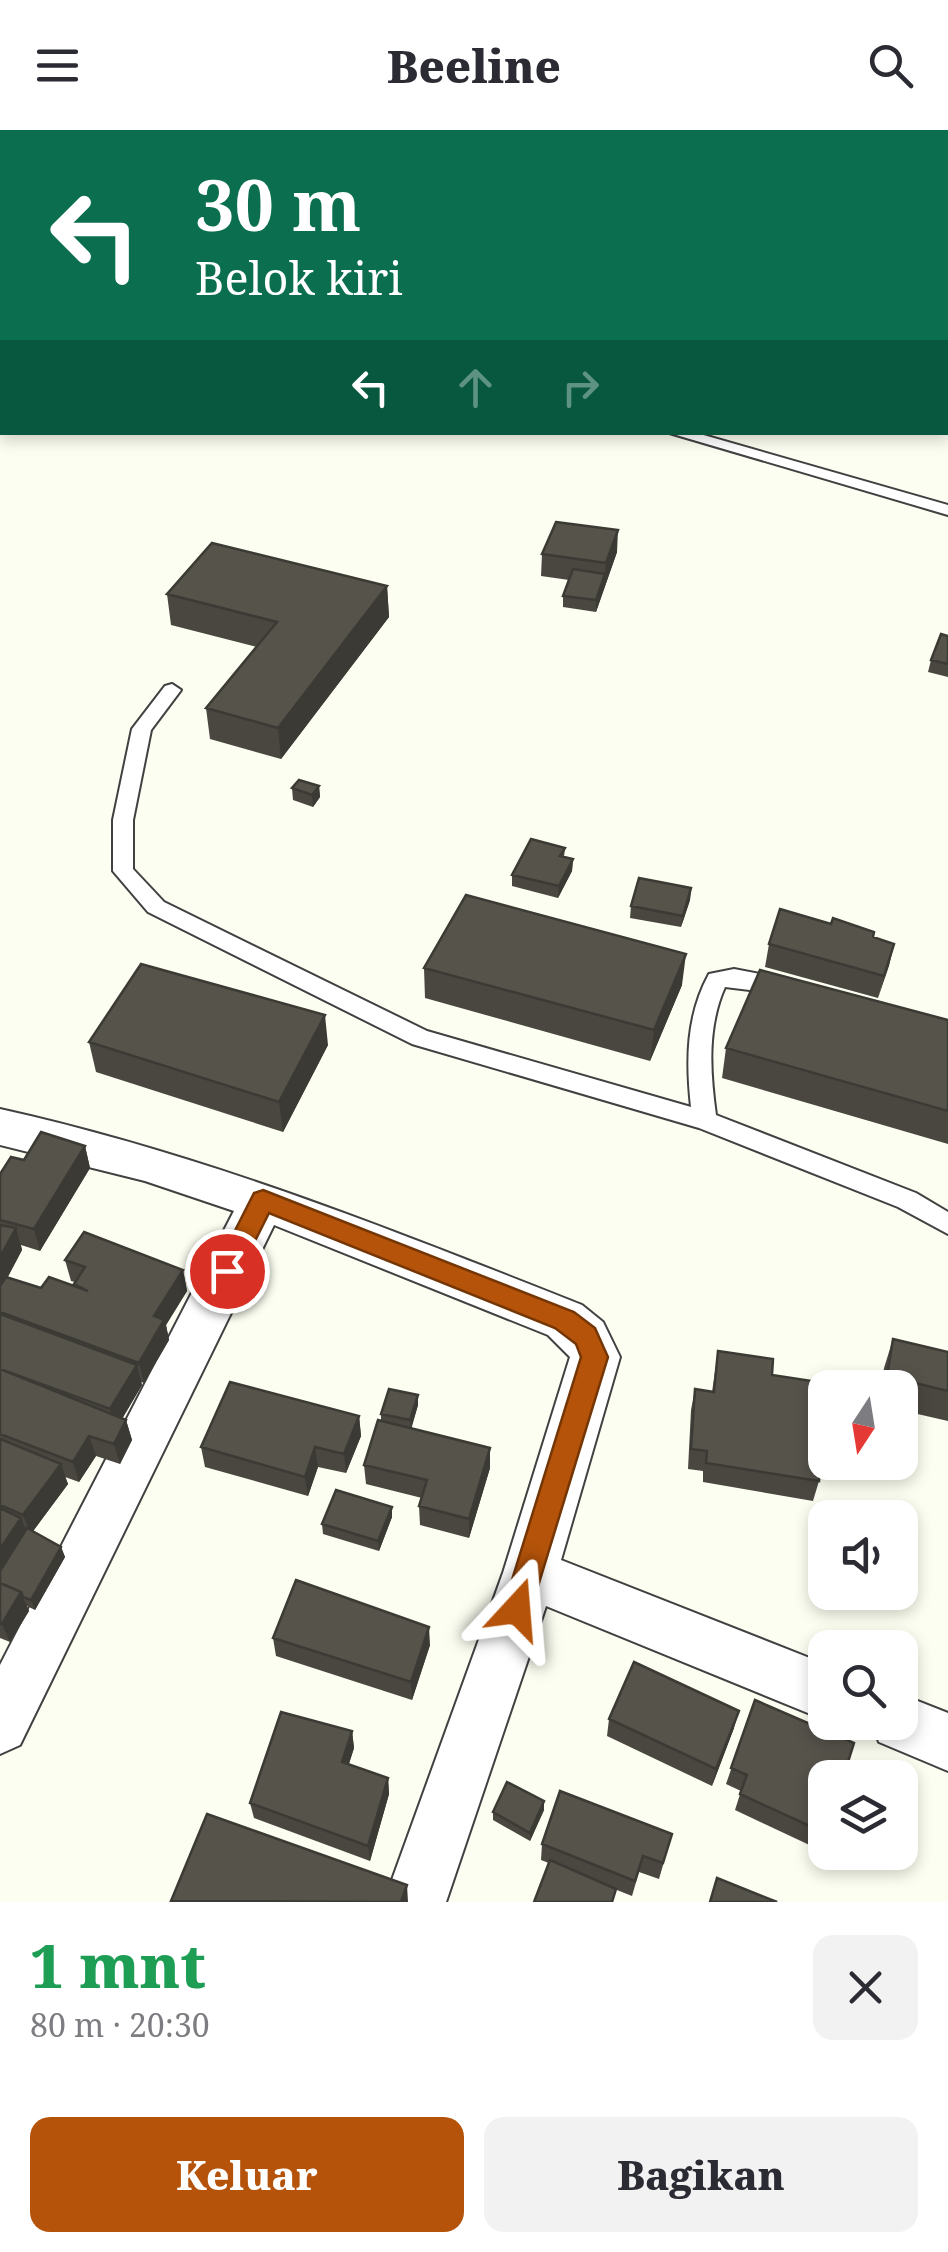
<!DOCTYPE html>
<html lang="id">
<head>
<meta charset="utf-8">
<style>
	body { margin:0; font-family:"Noto Serif",serif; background:#f2f2f3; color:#2b2b33; height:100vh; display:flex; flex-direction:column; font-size:38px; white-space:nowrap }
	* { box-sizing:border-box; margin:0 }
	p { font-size:32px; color:#7c7c81 }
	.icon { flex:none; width:55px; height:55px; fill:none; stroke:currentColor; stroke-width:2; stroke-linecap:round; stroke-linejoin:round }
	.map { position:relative; height:1772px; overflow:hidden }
	.side { display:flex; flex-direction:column; background:#fff; flex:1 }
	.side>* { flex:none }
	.hud { position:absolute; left:0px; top:0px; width:950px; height:305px; box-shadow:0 5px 15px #0003; background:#0b6e4f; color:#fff; overflow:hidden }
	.needle { width:65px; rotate:192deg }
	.fabs { position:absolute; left:808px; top:1240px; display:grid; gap:20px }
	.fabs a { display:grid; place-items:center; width:110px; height:110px; border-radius:20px; background:#fff; box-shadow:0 5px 15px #0003; font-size:50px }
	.pin { position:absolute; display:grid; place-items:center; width:85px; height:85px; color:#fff; margin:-42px; border:5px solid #fff; border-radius:50%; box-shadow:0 2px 10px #0007 }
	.me { position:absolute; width:110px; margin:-55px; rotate:19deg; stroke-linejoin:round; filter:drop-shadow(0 0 8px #0008) }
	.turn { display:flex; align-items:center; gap:35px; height:210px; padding:0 30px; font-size:45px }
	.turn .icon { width:130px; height:130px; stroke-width:2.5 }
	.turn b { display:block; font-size:70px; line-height:85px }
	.lanes { display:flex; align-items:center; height:95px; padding:0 30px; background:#0003; justify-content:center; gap:50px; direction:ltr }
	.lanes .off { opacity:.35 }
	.round { display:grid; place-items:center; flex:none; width:105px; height:105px; border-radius:20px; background:#f2f2f3 }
	.head { display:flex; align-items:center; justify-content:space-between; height:170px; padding:0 30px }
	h1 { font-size:60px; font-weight:800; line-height:75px; color:#1e9e55 }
	.cta { display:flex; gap:20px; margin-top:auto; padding:20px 30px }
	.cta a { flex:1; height:115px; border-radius:20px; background:#b45309; color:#fff; font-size:40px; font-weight:800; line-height:115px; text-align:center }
	.cta a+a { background:#f2f2f3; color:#2b2b33 }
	header { display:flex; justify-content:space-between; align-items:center; height:130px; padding:0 30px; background:#fff; font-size:45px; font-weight:800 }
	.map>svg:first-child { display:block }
</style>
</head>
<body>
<header><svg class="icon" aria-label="menu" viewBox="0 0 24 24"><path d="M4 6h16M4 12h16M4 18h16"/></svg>Beeline<svg class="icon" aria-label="search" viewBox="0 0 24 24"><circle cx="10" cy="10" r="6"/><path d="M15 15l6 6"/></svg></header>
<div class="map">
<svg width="948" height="1772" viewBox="0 0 948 1772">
	<rect width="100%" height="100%" fill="#fcfef1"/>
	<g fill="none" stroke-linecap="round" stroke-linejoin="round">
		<defs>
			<path id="service" d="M666,302H693L948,375V385Z
				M172,554L181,560L151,600L133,690V739L164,772L427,901L691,977C686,931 686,886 709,844L734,839L792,850L795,856L784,864L725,857C707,897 710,942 716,985L916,1063L948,1082V1104L898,1077L699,998L412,914L148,782L113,741V690L132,599L165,556Z"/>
			<path id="minor" d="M0,979C203,1024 390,1099 582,1175L603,1192L620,1227L561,1430L825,1534V1590L546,1476L446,1772H384L503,1443L570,1227L548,1205L274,1095L20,1615L0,1624V1535L234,1081L145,1051L0,1015Z
				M900,1564L948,1583V1641L879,1612L871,1592H900Z"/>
		</defs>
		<use href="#service" stroke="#414141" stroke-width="4"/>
		<use href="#minor" stroke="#414141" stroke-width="4"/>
		<use href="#service" fill="#fff" fill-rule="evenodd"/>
		<use href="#minor" fill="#fff" fill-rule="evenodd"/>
	</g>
	<path fill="#4a4740" d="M617,422L596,482L563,477V466L569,450L541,446L542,424Z
		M387,456L389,487L281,629L210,609L206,578L257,517L171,495L167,464Z
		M948,506V547L928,542L931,530Z
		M319,656L320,667L313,677L293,670L292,658Z
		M565,718L564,727L573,729L572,741L558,768L512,756V745Z
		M691,758L690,770L681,797L630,788L631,776Z
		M831,794L894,814L878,868L765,837L769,814Z
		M424,838L682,855L650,931L425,868Z
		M948,890V1014L722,948L726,918Z
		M89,912L328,915L283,1002L96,942Z
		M85,1016L90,1038L40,1121L21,1115L22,1120L7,1148L41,1158L75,1156V1152L71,1151L65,1130L183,1140L187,1161L166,1195L169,1210L144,1253L141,1252L142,1255L122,1289L126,1290L132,1310L120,1334L96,1326L79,1352L65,1347L68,1354L33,1401L61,1417L65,1427L35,1480L27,1476L29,1481L10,1512L0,1508V1044L24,1030Z
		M893,1209L948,1222V1291L900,1280V1258H881L884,1238Z
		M718,1221L772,1245L819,1351L813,1371L703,1352V1341L688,1339L691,1280L695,1259L712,1262Z
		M418,1265V1275L411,1298L490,1338L469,1408L420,1395L419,1376L422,1368L366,1354L364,1335L381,1291V1284Z
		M359,1286L361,1306L346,1343L318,1337L308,1366L205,1337L201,1317Z
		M392,1387L379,1421L323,1404L322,1394Z
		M273,1508L430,1515L412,1570L276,1526Z
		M755,1570L825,1703L818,1719L735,1680L741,1661L726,1654Z
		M609,1589L734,1598L712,1656L607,1606Z
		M352,1601L354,1618L349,1634L388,1648L389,1664L370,1731L254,1688L250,1673Z
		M544,1680L530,1711L493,1690V1682Z
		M672,1704L659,1749L639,1742L632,1766L541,1730L542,1714Z"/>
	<path fill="#3c3a34" d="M2,188V227L0,229V190Z
		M618,400L617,422L596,482V470L605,444L606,433Z
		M387,456L389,487L281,629L278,598Z
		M319,656L320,667L313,677L312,665Z
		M573,729L572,741L558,768L559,756Z
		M691,758L690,770L681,797L683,786Z
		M894,814L889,836L878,868L884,846Z
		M686,824L682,855L650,931L654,900Z
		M325,885L328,915L283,1002L279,972Z
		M85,1016L90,1038L40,1121L34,1099Z
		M16,1098L22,1120L0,1162V1127Z
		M183,1140L187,1161L166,1195L169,1210L144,1253L139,1233L154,1186Z
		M137,1235L142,1255L116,1299L110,1279Z
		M418,1265V1275L411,1300L410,1290Z
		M359,1286L361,1306L346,1343L344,1324Z
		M126,1290L132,1310L120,1334L114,1314Z
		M89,1306L96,1326L79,1352L73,1332Z
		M315,1317L318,1337L308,1366L305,1347Z
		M490,1318V1338L469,1408V1389Z
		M61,1334L68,1354L31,1404L23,1385Z
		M392,1377V1387L379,1421L378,1411Z
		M21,1388L29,1407L0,1450V1419Z
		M61,1417L65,1427L35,1480L31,1470Z
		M21,1462L29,1481L10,1512L2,1494Z
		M429,1497L430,1515L412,1570L411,1552Z
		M739,1581L734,1598L712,1656L716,1639Z
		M352,1601L354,1618L344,1648L342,1632Z
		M388,1648L389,1664L370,1731L368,1716Z
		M544,1671V1680L530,1711V1703Z
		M407,1755L408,1772H401Z"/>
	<path fill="#56534b" stroke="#3c3a34" stroke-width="2.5" d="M0,99L2,100V188L0,190Z
		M556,392L618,400L606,433L542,424Z
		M212,413L387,456L278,598L206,578L277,492L167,464Z
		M573,439L605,444L596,470L563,466Z
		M941,504L948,506V534L931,530Z
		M299,650L319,656L312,665L292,658Z
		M531,709L565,718L560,726L573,729L559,756L512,745Z
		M639,748L691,758L683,786L631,776Z
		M466,765L686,824L654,900L424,838Z
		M780,779L831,794L833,788L874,802L873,807L894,814L884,846L769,814Z
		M141,834L325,885L279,972L89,912Z
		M760,840L948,890V981L726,918Z
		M41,1002L85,1016L34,1099L0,1090V1044L11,1027L24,1030Z
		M0,1095L16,1098L0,1127Z
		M84,1102L183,1140L154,1186L164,1190L139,1233L0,1182V1156L6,1147L41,1158L49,1147L88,1161L74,1154L85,1137L65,1130Z
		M0,1184L137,1235L110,1279L0,1239Z
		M893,1209L948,1222V1261L887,1246Z
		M718,1221L773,1229L772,1245L825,1253L819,1351L706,1333L707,1321L691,1319L695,1259L714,1262Z
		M0,1239L126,1290L114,1314L89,1306L73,1332L0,1304Z
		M230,1252L359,1286L344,1324L315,1317L305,1347L201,1317Z
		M389,1259L418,1265L410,1290L381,1284Z
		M378,1290L490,1318L469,1389L419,1376L427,1350L364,1335Z
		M0,1309L61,1334L23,1385L0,1375Z
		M336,1360L392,1377L378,1411L322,1394Z
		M0,1378L21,1388L0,1419Z
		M27,1398L61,1417L31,1470L23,1467L21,1462L0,1453V1441Z
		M296,1450L429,1497L411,1552L273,1508Z
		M0,1453L21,1462L2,1494L0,1493Z
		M634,1532L739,1581L716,1639L609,1589Z
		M755,1570L854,1613L843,1648H825V1703L740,1664L747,1645L731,1638Z
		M281,1582L352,1601L342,1632L388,1648L368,1716L250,1673Z
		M507,1652L544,1671L530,1703L493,1682Z
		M560,1661L672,1704L663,1733L643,1726L635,1751L542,1714Z
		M207,1684L407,1755L401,1772L171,1771Z
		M550,1730L616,1759L612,1772H534Z
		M717,1748L777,1772H710Z"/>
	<path fill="#b45309" stroke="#753606" stroke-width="2.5" d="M263,1060L574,1182L595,1198L608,1227L528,1489L517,1493L507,1489L503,1479L581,1227L576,1214L555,1198L269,1083L236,1149L227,1152L218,1149L214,1141L218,1134L254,1063Z"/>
</svg>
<div class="fabs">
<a><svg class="needle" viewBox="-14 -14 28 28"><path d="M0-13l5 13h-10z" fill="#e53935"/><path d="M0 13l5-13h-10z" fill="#7c7c81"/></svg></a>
<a><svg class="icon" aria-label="sound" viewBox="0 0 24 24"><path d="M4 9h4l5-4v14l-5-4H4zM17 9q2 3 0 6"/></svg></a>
<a><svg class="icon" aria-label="search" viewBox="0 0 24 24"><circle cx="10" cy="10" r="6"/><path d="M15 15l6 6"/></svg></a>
<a><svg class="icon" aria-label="layers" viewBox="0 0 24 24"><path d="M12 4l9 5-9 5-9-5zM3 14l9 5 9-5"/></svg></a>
</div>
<div class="pin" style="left:227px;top:1141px;background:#d93025"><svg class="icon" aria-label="arrive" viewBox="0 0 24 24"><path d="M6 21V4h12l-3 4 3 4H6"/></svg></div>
<svg class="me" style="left:517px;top:1479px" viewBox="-20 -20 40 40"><path d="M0-17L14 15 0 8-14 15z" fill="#b45309" stroke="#fff" stroke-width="4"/></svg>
<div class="hud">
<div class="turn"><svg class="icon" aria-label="left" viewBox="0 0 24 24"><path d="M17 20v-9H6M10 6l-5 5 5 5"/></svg><div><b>30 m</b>Belok kiri</div></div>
<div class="lanes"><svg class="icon" aria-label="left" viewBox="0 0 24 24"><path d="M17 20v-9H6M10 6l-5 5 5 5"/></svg><svg class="icon off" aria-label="ahead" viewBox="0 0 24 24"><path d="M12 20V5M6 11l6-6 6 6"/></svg><svg class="icon off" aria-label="right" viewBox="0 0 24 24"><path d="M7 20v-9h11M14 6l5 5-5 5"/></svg></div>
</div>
</div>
<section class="side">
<div class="head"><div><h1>1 mnt</h1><p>80 m · 20:30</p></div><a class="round"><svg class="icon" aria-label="close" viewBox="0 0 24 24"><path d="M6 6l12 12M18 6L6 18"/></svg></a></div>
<div class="cta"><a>Keluar</a><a>Bagikan</a></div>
</section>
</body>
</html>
